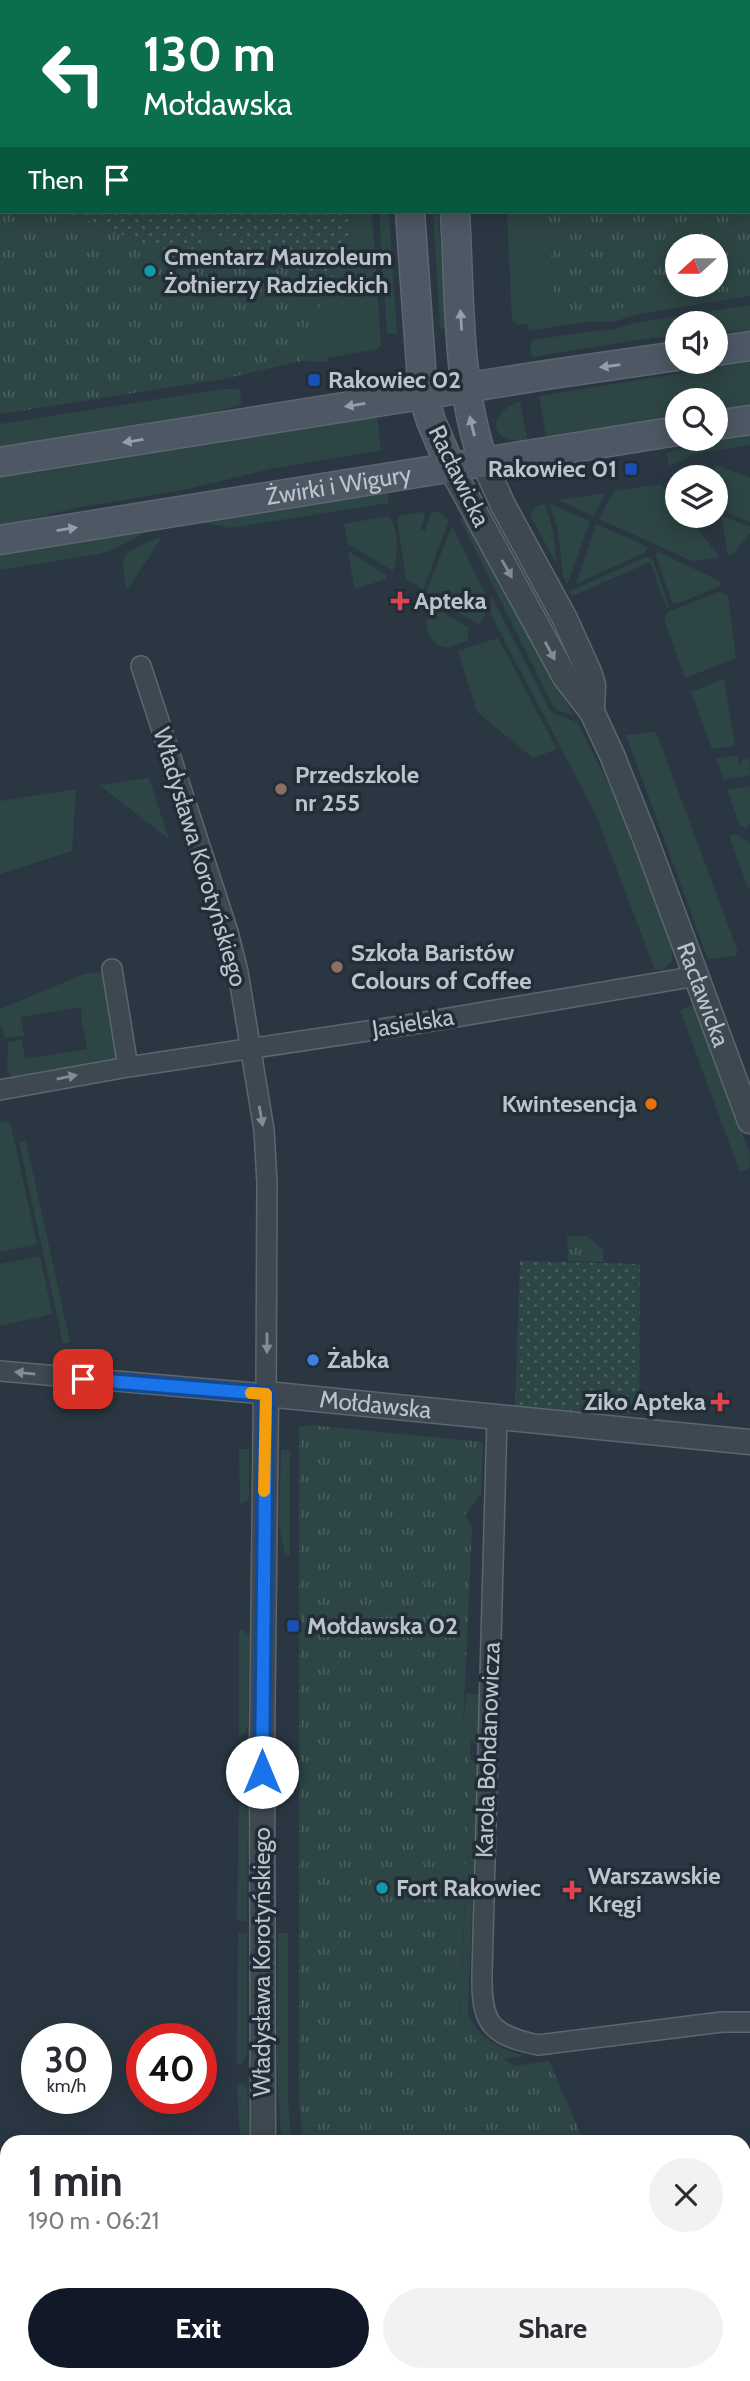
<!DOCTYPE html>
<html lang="en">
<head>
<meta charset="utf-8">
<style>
	body { margin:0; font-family:Cabin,sans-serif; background:#f2f2f3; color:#2b2b33; height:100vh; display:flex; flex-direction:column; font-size:26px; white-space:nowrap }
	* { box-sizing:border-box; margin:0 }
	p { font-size:23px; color:#7c7c81 }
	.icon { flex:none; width:38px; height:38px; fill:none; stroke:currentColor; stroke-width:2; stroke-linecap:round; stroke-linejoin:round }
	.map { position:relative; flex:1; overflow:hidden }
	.drawer { position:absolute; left:0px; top:2135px; width:751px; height:247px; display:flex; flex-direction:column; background:#fff; border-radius:21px 21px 0 0; box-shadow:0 4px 18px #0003 }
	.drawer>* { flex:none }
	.guide { position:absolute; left:0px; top:0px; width:751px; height:214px; box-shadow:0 4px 18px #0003; background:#0b6e4f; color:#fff; overflow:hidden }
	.needle { width:46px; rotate:249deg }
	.controls { position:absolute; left:665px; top:234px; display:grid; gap:14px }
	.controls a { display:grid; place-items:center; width:63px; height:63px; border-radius:50%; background:#fff; box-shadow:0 4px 18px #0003; font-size:35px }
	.speed { position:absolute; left:21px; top:2023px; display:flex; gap:14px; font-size:35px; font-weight:700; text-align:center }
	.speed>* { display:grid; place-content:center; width:91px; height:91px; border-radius:50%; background:#fff; box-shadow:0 4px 18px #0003; line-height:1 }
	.speed small { font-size:18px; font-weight:400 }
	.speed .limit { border:10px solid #d22; background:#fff; color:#111 }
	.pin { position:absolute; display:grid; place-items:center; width:60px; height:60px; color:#fff; margin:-30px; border-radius:14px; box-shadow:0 4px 10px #0006 }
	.me { position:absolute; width:77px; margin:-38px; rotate:0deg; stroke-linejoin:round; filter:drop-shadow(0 0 5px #0008) }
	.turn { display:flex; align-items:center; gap:24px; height:147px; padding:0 28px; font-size:32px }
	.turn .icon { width:91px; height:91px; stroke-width:2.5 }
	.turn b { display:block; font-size:49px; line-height:60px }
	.then { display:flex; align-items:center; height:66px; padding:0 28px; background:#0003; gap:14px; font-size:26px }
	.round { display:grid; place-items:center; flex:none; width:74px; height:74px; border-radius:37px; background:#f2f2f3 }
	.overview { display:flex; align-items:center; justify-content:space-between; height:119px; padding:0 28px }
	h1 { font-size:42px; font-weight:700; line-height:52px }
	.primary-button { display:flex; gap:14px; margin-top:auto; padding:14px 28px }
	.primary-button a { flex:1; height:80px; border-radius:42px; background:#111827; color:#fff; font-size:28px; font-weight:700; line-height:80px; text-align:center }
	.primary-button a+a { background:#f2f2f3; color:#2b2b33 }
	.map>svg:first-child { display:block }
</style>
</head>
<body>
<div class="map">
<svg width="750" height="2381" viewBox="0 0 750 2381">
	<defs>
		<pattern id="park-tufts" width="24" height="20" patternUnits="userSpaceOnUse" patternTransform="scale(1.75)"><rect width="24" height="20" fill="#2d4544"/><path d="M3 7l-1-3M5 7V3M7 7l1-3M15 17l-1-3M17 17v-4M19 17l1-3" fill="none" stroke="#4a5e5e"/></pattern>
		<pattern id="garden-dots" width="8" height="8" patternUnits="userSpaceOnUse" patternTransform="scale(1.75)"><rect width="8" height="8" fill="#2d4544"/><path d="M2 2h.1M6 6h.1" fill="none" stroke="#4a5e5e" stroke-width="1.8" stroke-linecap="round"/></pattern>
	</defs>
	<rect width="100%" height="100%" fill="#2a3742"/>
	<path fill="#2d4544" d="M349,212H372L381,345L377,349L327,358V362L301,361L223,379L146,390L147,383L206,232L351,254Z
		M379,212H389L397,335L387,333Z
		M433,212H438L446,328L440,329Z
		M507,212H548L555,318L750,289V296L639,314L612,322H585L529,331L528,324L518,325L512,320Z
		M750,305V330L716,333V324H677V336L651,338L532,357L530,345L533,340L591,331L611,330L635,323Z
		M750,362V409L716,414V401H677V420L547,441L539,396Z
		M223,389H239L242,404L203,416L0,451V424Z
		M520,401L528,442C488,442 485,416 520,401Z
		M377,414L381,450L377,451L270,469L189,489L71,509L0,527V473Z
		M750,431V445L695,454L669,466L667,453L710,439H716V437Z
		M718,465L750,478V522L721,510L714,466Z
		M661,484L677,504V516H687L720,557L692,561L599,519L614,491Z
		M387,490L389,503L230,528L200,522L151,530L110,551L98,554L0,570V551Z
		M606,493L593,516L558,500Z
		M545,504L553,531L557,565L530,515L537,506Z
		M550,504L590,521L567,585L563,576L558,531Z
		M432,511L438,512L449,520L423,590L406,579L397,521L400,515L423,512L425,514L421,529L425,531Z
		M721,515L750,527V533L732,555L728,556Z
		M388,516C400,528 398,557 393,571L348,544L344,524Z
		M467,516L574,716L557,710L553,706L460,519Z
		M596,524L648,547L644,553L576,584Z
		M452,526L485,593V616L479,625L426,592Z
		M162,537L127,590C126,582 122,569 123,561C125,549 152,540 162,537Z
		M348,551L386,575V579L356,589L354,587Z
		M658,552L722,582L718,587L676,604L672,602L656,556Z
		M646,557L653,560L669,607L667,608L650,562L572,596L570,591Z
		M719,592L728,595L736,658L685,678L664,619L668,612Z
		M491,595L549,709L556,715L577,722L624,815L673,948L672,961L663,970H655L596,815L491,615Z
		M430,605L469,628L467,641L445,648C425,641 424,623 430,605Z
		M498,638L557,749L533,758L477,712L458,651Z
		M724,679L735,746L712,749L691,692Z
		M656,732L738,952L735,956L708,959L626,735Z
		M737,755L739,766L741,765V760L749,758L750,775L724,780L716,759Z
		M149,778L169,839L99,785Z
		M750,786V822L747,829L740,825L727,790Z
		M76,789L72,851L0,874V801Z
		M735,834L749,842L750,845V887L748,888L729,836Z
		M105,972L120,1055L117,1060L12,1077L7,1070L8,1042L25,1039L22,1041L25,1059L87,1049L84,1030H82L81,1007L21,1017L24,1036L5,1038L0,1023V1009L84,974Z
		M694,1005L750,1154L749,1168L740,1172L680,1010Z
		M10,1121L37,1244L0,1252V1123Z
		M26,1141L70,1342L63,1344L19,1142Z
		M40,1256L52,1314L0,1326V1264Z
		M239,1449H249V1499L240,1504Z
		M281,1450H290V1555H285L279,1524Z
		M239,1630H243L249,1636L248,1726L246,1732L239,1737Z
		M466,1694H481L479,1745H475L463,1727Z
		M470,1760L478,1761L468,2015C481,2040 499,2048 525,2056L502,2059L459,2055Z
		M239,1803L248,1808L247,1921H239L237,1919Z
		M238,1933H247V2056L241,2064L237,2065Z
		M278,1933H288V2097L291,2142H281L277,2061Z
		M241,2083L247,2087L250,2142H240L237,2085Z"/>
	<path fill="url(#park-tufts)" fill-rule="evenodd" d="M534,0H750V289L555,318L548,212H749V2H534ZM677,247H716V285H677Z
		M0,148H2V212H156L328,282L301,361L223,379L0,414Z
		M567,1236H587L603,1250V1262L568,1261Z
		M311,1425L483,1442L481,1494L465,1515L472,1526L463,1727L471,1738L460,2016L477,2042L514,2066L549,2061L584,2142H303L299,2102V1427Z
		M744,2212L750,2221V2381H355L353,2375H744Z"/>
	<path fill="url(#garden-dots)" d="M0,0H335V2H2V186L0,185Z
		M66,212H349L351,254L328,282L206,232L193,263Z
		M520,1261L640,1264L639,1415L515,1407Z"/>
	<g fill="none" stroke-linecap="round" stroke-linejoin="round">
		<defs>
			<path id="minor" d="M112,969L128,1067
				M0,1090L128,1067L420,1023L697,976
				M0,1371L266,1394L267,1183L264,1130L238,972L228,932L141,666
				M497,1418L482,1974C481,2023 490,2035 538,2045L722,2022H750"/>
			<g id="tertiary">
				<path d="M484,463L503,505L565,619L589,672L593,685L592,712"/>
				<path id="s1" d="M451,468L565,677L592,712L612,755L645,838L750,1121"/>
				<path id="s2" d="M263,2142L262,1748L266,1394L750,1442"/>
				<path d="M313,2375L315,2381"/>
			</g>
			<g id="secondary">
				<path d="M398,0V2"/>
				<path d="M441,0V2"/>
				<path d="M410,212L423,395L431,421L451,468"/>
				<path d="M455,212C460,295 456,383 484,463"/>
				<path d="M716,351L750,346"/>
				<path d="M716,425L750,420"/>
				<path d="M0,462L546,375L677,356"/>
				<path id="s3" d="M0,540L677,431"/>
			</g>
		</defs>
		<use href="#minor" stroke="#5c666f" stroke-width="22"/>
		<use href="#tertiary" stroke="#5c666f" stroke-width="27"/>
		<use href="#secondary" stroke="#5c666f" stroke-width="31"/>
		<use href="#minor" stroke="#3e4851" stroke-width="19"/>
		<use href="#tertiary" stroke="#3e4851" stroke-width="24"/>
		<use href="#secondary" stroke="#4d5864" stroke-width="28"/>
	</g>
	<defs><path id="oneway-solid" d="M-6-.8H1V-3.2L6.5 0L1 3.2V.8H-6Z" transform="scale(1.75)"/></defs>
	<g fill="#949ea7">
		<use href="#oneway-solid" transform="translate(461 320) rotate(-94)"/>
		<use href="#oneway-solid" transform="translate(610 366) rotate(172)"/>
		<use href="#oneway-solid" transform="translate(355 405) rotate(171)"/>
		<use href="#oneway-solid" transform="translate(472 426) rotate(-104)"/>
		<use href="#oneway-solid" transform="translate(133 441) rotate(171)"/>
		<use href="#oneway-solid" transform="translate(67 529) rotate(-9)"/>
	</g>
	<g fill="#838c94">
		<use href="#oneway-solid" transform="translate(507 569) rotate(61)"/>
		<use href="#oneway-solid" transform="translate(550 651) rotate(62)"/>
		<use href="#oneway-solid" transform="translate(67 1077) rotate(-11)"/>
		<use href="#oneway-solid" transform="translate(261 1116) rotate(80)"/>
		<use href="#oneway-solid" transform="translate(267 1343) rotate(90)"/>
		<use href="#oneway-solid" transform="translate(25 1373) rotate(-174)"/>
	</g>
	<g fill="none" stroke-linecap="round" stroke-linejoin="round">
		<defs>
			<path id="route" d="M83,1379L266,1394L262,1772"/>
		</defs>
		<use href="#route" stroke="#114b97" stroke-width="18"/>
		<use href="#route" stroke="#1a73e8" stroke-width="12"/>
		<path stroke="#f59e0b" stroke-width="12" d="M251,1393L266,1394L264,1491"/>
	</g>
	<g fill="#0f9aa8" stroke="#232d37" stroke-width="2.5">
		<circle cx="150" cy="271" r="7"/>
		<circle cx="382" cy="1888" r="7"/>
	</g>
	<g fill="#1a4fb4" stroke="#232d37" stroke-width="2.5">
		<rect x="307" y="373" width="14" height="14" rx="3.5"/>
		<rect x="624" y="462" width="14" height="14" rx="3.5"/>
		<rect x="286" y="1619" width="14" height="14" rx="3.5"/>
	</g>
	<g fill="#e0444e" stroke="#232d37" stroke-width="2.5">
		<path d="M396.5 590.5h7v7h7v7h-7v7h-7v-7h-7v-7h7z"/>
		<path d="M716.5 1391.5h7v7h7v7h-7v7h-7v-7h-7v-7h7z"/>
		<path d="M568.5 1879.5h7v7h7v7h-7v7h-7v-7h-7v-7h7z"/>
	</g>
	<g fill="#8d6e63" stroke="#232d37" stroke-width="2.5">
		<circle cx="281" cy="789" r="7"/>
		<circle cx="337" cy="967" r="7"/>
	</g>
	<circle fill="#e8710a" stroke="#232d37" stroke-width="2.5" cx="651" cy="1104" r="7"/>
	<circle fill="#3f7fe0" stroke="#232d37" stroke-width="2.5" cx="313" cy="1360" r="7"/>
	<g text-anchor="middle" stroke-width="7" stroke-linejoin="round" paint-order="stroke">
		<g font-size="24" font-weight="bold" fill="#bbc3cb" stroke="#232d37" text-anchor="start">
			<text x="164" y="265">Cmentarz Mauzoleum<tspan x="164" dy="28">Żołnierzy Radzieckich</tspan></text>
			<text x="328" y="388">Rakowiec 02</text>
			<text x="617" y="477" text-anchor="end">Rakowiec 01</text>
			<text x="414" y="609">Apteka</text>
			<text x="295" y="783">Przedszkole<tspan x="295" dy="28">nr 255</tspan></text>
			<text x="351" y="961">Szkoła Baristów<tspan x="351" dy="28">Colours of Coffee</tspan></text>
			<text x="637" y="1112" text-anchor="end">Kwintesencja</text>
			<text x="327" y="1368">Żabka</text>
			<text x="706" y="1410" text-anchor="end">Ziko Apteka</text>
			<text x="307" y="1634">Mołdawska 02</text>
			<text x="588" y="1884">Warszawskie<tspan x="588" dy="28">Kręgi</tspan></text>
			<text x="396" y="1896">Fort Rakowiec</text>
		</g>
		<g font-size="24" fill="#bbc3cb" stroke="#232d37">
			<text transform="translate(459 476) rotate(64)" y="8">Racławicka</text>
			<text dy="8" stroke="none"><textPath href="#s3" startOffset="343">Żwirki i Wigury</textPath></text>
			<text transform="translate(200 857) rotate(73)" y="8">Władysława Korotyńskiego</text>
			<text dy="8" stroke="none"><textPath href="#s1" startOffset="586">Racławicka</textPath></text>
			<text transform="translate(413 1023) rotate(-9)" y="8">Jasielska</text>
			<text dy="8" stroke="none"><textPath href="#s2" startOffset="858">Mołdawska</textPath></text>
			<text transform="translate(488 1750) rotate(-88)" y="8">Karola Bohdanowicza</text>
			<text transform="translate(262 1962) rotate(-90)" y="8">Władysława Korotyńskiego</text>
		</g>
	</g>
</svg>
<div class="controls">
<a><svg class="needle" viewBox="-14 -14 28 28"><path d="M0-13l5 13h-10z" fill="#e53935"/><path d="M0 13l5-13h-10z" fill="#7c7c81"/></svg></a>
<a><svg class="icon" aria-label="sound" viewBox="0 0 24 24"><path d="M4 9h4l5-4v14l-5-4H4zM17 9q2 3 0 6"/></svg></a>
<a><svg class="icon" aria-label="search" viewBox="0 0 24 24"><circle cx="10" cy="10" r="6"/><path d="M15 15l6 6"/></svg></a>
<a><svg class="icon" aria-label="layers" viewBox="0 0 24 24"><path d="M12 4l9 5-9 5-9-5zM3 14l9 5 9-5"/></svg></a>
</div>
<div class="speed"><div>30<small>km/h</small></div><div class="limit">40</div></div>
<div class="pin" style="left:83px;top:1379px;background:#d93025"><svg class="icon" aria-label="arrive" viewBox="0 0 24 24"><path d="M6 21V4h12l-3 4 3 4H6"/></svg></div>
<svg class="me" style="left:262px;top:1772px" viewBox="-20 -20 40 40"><circle r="19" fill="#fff"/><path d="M0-13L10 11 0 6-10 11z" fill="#1a73e8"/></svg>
<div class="guide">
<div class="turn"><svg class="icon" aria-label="left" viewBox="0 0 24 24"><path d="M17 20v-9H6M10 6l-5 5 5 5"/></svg><div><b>130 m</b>Mołdawska</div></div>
<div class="then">Then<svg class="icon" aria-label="arrive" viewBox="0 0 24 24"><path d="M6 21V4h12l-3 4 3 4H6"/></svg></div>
</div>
<section class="drawer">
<div class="overview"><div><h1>1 min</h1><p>190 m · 06:21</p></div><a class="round"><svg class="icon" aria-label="close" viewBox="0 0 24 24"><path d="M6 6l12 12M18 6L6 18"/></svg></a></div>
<div class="primary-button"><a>Exit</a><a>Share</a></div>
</section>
</div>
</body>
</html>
